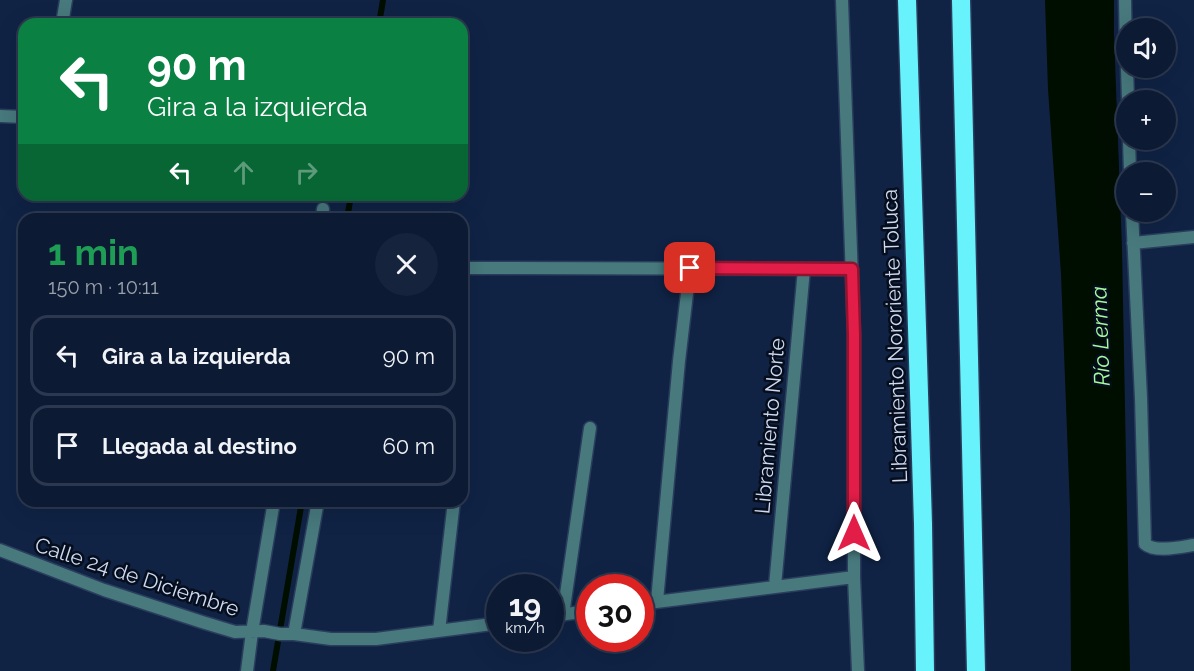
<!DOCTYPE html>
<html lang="es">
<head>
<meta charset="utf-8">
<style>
	body { margin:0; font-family:Raleway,sans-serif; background:#15233c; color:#f1f3f6; height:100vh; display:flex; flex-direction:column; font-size:22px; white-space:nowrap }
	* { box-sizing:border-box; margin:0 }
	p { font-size:20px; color:#9aa1ac }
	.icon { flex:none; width:33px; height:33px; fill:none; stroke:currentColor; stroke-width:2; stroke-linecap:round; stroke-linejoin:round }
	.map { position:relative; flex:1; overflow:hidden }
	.sheet { position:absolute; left:18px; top:213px; width:450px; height:294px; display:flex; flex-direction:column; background:#0c1a34; border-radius:18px; box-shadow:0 6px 24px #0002,0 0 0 2px #2c384f }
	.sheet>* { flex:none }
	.hud { position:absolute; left:18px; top:18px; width:450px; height:183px; border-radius:18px; box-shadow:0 6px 24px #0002,0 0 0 2px #2c384f; background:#0b8043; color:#fff; overflow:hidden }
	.controls { position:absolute; left:1116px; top:18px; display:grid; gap:12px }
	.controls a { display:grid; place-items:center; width:60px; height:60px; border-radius:50%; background:#0c1a34; box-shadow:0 6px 24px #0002,0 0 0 2px #2c384f; font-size:30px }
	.speed { position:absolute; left:486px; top:574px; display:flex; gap:12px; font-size:30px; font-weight:700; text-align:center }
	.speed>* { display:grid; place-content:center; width:78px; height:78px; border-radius:50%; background:#0c1a34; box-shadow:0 6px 24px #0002,0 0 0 2px #2c384f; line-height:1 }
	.speed small { font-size:15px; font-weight:400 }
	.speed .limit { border:9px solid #d22; background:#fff; color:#111 }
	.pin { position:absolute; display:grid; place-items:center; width:51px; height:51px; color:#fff; margin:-26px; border-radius:12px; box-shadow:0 3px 9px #0006 }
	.me { position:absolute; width:66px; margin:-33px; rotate:0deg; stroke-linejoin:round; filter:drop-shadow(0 0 4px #0008) }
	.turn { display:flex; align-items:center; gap:21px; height:126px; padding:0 30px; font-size:27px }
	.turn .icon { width:78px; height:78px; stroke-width:2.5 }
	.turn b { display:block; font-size:42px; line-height:51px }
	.lanes { display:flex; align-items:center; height:57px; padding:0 30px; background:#0003; justify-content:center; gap:30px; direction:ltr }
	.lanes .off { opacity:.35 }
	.round { display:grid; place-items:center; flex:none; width:63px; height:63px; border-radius:32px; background:#15233c }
	.head { display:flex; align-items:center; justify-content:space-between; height:102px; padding:0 30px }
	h1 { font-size:36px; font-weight:700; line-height:45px; color:#1e9e55 }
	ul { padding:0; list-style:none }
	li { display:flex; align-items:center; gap:18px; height:81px; margin:0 12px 9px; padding:0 18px; border:3px solid #2c384f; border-radius:18px }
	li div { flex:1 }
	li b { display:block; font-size:22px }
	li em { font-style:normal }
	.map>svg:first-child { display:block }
</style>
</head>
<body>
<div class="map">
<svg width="1194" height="671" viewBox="0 0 1194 671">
	<rect width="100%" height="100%" fill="#102345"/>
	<path fill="#000e00" d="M1045,0H1114V34L1122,249L1130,671H1071L1070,509L1061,274L1048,89Z"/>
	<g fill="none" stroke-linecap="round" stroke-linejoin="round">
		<path stroke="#000e00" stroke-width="6" d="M379,24L383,0
			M347,219L351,195
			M273,671L302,501"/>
		<defs>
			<path id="street" d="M842,0L854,335V577L858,671
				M1125,0L1126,56
				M62,24L66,0
				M1127,68L1128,100
				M0,116L24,117
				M1129,140L1130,172
				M1132,212L1141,398L1145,544C1155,553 1181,547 1194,545
				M322,219L323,209
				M1133,243L1194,237
				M462,268L852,269
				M462,426V425
				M0,550L104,590L202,622L235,632L264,631L280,634H294L331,639H376L500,623
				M775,586L804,269
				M657,601L679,361L690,268
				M640,604L854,577
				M563,615L590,428
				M550,616L590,611
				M439,631L454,501
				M294,634L318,501
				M247,671L252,632L274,501"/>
			<path id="highway" d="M907,0L923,524L925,671
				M961,0L976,671"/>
		</defs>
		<use href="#street" stroke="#2a3d5d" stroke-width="15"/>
		<use href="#highway" stroke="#2a3d5d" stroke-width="21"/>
		<use href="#street" stroke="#47797d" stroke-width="12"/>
		<use href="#highway" stroke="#67f2fc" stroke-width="18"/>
	</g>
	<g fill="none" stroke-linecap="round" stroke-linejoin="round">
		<defs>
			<path id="route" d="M690,268L852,269L854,335V533"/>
		</defs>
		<use href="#route" stroke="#92132f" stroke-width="15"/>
		<use href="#route" stroke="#e11d48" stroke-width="10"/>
	</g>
	<g text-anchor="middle" stroke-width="5" stroke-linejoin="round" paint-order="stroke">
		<g font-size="21" fill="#cddaf1" stroke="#060d1c">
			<text transform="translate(895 336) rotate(-92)" y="7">Libramiento Nororiente Toluca</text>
			<text transform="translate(770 426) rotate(-85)" y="7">Libramiento Norte</text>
			<text transform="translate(137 577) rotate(18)" y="7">Calle 24 de Diciembre</text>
		</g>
		<g font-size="22" font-style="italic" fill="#a6fb9c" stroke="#060d1c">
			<text transform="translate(1100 336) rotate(-92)" y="8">Río Lerma</text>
		</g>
	</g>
</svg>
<div class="controls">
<a><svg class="icon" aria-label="sound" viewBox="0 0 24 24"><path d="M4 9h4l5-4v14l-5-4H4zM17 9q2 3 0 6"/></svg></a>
<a>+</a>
<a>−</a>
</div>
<div class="speed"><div>19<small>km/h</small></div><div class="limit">30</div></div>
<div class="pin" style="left:690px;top:268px;background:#d93025"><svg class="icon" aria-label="arrive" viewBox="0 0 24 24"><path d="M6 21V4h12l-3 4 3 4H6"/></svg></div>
<svg class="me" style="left:854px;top:533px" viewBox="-20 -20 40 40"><path d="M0-17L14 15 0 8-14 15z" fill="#e11d48" stroke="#fff" stroke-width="4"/></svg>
<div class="hud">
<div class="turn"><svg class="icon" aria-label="left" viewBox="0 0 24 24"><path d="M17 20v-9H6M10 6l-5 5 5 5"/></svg><div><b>90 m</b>Gira a la izquierda</div></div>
<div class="lanes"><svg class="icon" aria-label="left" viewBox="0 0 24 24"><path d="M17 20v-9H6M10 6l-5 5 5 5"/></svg><svg class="icon off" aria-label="ahead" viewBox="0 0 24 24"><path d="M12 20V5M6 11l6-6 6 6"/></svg><svg class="icon off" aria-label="right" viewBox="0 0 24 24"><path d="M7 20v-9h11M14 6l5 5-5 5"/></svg></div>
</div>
<section class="sheet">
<div class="head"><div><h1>1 min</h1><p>150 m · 10:11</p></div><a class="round"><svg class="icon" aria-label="close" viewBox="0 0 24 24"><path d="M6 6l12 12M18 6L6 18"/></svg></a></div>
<ul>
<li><svg class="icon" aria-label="left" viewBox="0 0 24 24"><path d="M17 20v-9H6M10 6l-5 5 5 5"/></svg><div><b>Gira a la izquierda</b></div><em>90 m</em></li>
<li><svg class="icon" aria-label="arrive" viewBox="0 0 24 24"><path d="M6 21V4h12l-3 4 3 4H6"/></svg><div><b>Llegada al destino</b></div><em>60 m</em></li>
</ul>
</section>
</div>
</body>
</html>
